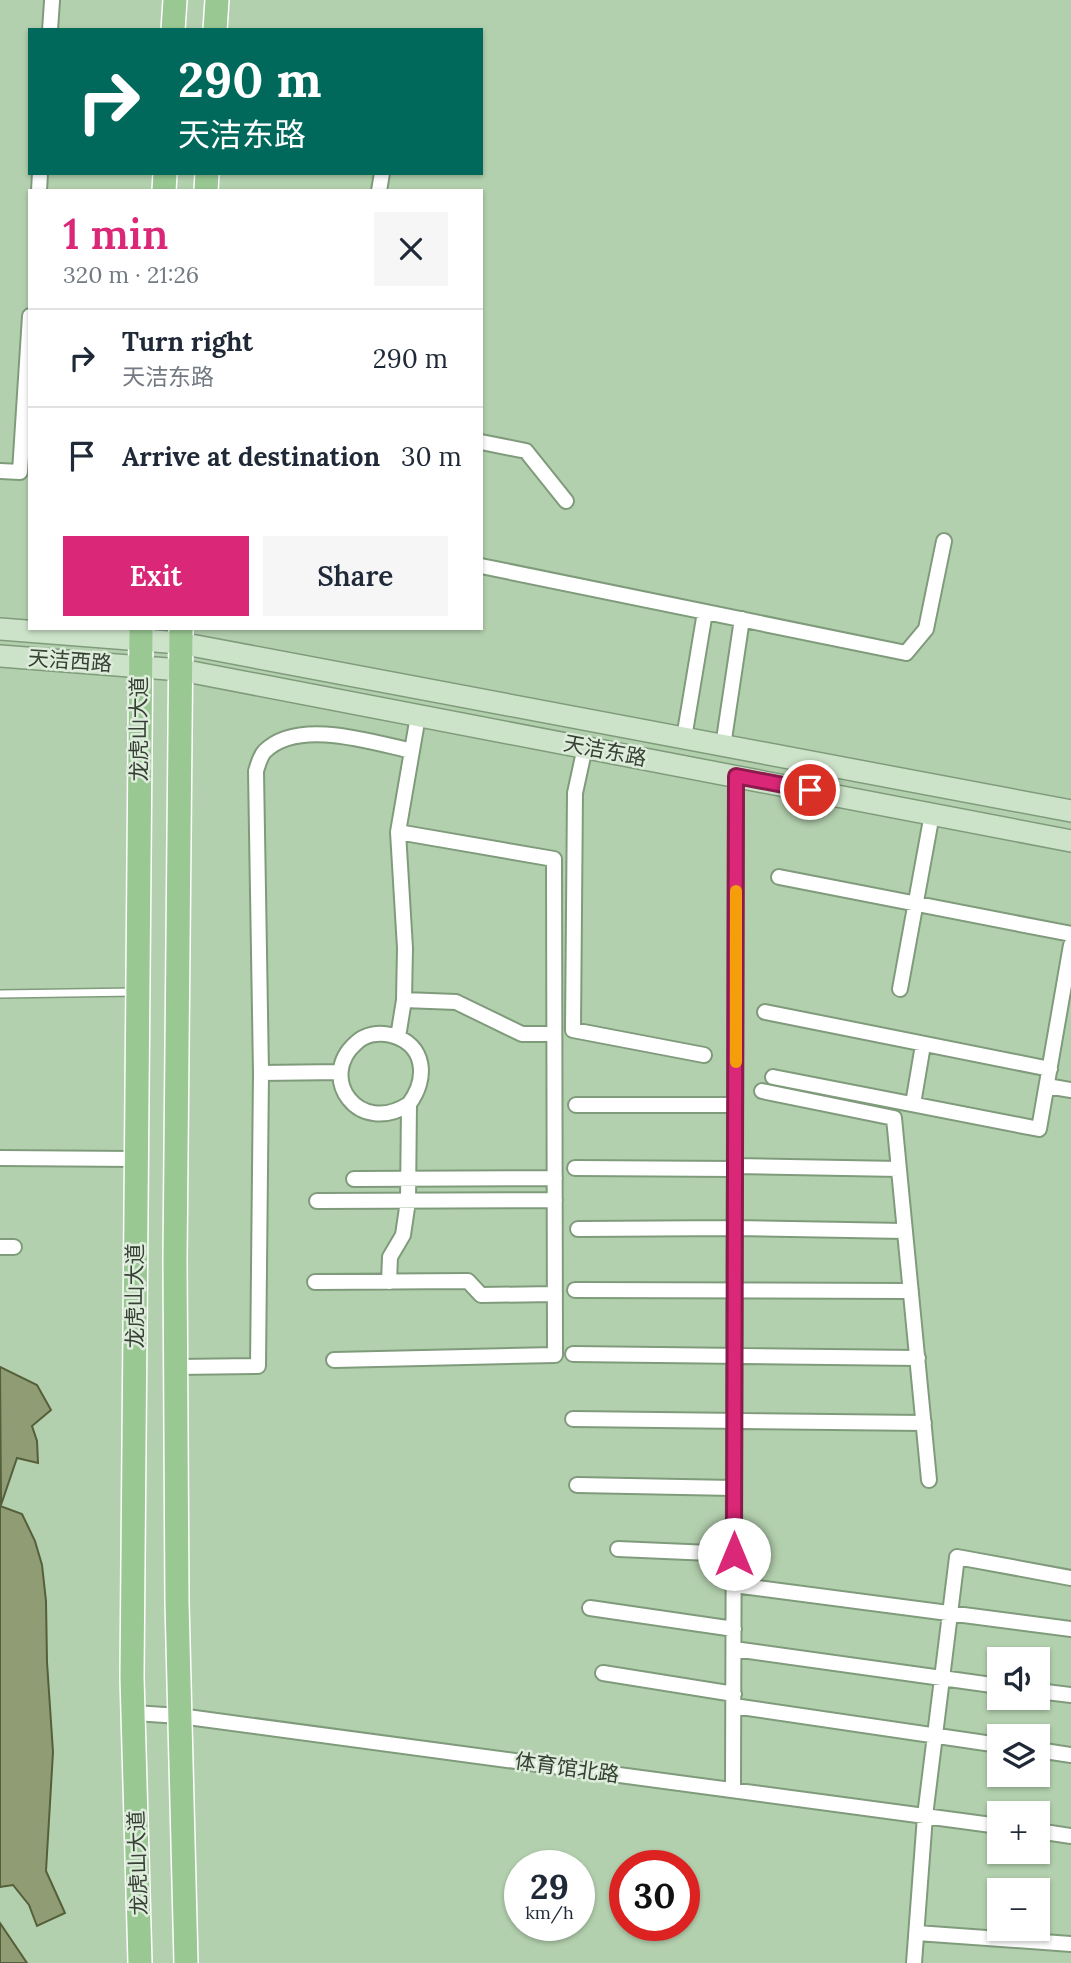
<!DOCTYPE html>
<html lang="en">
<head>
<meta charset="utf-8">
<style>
	body { margin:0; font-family:Lora,"Noto Sans SC",serif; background:#f6f6f7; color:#1f2937; height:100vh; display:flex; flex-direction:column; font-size:26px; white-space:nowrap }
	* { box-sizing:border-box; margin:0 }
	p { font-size:23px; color:#747a83 }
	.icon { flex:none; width:38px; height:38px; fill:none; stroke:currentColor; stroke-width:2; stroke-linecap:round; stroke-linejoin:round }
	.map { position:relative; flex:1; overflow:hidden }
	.sheet { position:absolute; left:28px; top:189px; width:455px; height:441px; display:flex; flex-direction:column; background:#fff; border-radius:0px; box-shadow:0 2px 5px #0004 }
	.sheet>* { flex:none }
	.banner { position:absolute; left:28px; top:28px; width:455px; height:147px; border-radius:0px; box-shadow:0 2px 5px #0004; background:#00695c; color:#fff; overflow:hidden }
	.fabs { position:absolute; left:987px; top:1647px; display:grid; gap:14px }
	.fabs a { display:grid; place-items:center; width:63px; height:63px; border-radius:0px; background:#fff; box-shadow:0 2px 5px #0004; font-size:35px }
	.speed { position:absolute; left:504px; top:1850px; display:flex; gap:14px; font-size:35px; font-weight:700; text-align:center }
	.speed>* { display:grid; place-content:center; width:91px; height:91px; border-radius:50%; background:#fff; box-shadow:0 2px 5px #0004; line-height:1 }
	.speed small { font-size:18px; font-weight:400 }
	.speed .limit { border:10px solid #d22; background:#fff; color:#111 }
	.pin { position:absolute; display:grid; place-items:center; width:60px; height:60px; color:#fff; margin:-30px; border:4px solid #fff; border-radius:50%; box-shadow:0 2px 7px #0007 }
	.me { position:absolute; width:77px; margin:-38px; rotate:0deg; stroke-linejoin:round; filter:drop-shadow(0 0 5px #0008) }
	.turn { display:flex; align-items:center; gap:24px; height:147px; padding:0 35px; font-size:32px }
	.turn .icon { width:91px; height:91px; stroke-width:2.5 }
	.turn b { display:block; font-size:49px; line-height:60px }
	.round { display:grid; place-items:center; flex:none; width:74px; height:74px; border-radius:0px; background:#f6f6f7 }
	.head { display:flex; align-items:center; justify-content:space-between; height:119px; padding:0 35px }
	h1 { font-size:42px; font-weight:600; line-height:52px; color:#db2777 }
	.action { display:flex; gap:14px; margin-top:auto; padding:14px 35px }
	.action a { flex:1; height:80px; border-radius:0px; background:#db2777; color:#fff; font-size:28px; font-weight:600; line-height:80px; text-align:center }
	.action a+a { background:#f6f6f7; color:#1f2937 }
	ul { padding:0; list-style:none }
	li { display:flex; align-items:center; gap:21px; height:98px; padding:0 35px; border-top:2px solid #e0e1e3 }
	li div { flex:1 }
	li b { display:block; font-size:26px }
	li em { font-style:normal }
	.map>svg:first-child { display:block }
</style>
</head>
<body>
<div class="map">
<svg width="1071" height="1963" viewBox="0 0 1071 1963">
	<rect width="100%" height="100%" fill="#b3d0ae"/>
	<path fill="#909c74" stroke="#555f3a" stroke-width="2" d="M0,1367L37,1385L51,1410L32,1426L37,1441L38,1463L17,1458L1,1505Z
		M0,1506L22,1514L35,1541L42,1565L46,1601L47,1662L53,1752L46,1871L65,1913L37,1926L29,1905L13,1885L0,1887Z
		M0,1923L27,1963H0Z"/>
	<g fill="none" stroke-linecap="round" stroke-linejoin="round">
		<defs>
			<path id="lane" d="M0,994L136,992"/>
			<path id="street" d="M50,30L52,1
				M39,191L40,173
				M379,191L382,173
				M481,442L526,451L566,501
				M0,471L20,472L30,316
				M481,566L906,653L926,629L944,541
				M684,738L705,612
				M723,746L742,619
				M585,747L575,793L573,1030L704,1055
				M779,877L1071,934
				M900,989L932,814
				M404,1000L405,948L398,832L418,716
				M765,1012L1050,1069
				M398,1037L404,1000L456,1002L522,1034H554
				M261,1073L340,1072
				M773,1077L1039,1129L1071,945
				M1047,1086L1071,1090
				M762,1091L894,1118L929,1480
				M913,1104L923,1045
				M576,1105H735
				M0,1158L136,1159
				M735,1166L899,1169
				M575,1168L735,1169
				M354,1179L555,1178
				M317,1201L555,1200
				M578,1229L735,1228L905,1231
				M0,1247H14
				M315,1282L468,1281L481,1295L555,1294
				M389,1282L390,1257L403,1235L408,1201L409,1104C428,1079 426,1044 391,1035C379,1032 365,1034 356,1043C317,1077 358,1137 409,1104
				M575,1290L911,1291
				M573,1354L918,1358
				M334,1360L555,1355L554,859L398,832
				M176,1367L258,1366L261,1073L256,771C258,765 260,756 265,751C298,718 372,742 412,751
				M573,1419L924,1423
				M577,1485L734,1488
				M618,1549L734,1554
				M734,1585L1071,1629
				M590,1608L734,1629
				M734,1649L999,1686
				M603,1673L734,1694
				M1038,1691L1071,1695
				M734,1706L999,1745
				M134,1713L180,1716L999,1826
				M1038,1750L1071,1755
				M733,1790L736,777
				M1038,1831L1071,1836
				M917,1933L1071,1944
				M914,1963L925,1816L957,1557L1071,1578"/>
			<path id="secondary" d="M0,629L180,643L1071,811
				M0,656L181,670L1071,841"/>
			<path id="primary" d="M173,30L175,0
				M215,30L217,0
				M164,191L165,173
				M206,191L207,173
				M181,628L175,1259L177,1602L186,1963
				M140,1963L132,1677L141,628"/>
		</defs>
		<use href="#lane" stroke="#7f9b7b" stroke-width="10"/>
		<use href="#street" stroke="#7f9b7b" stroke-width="18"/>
		<use href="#secondary" stroke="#7f9b7b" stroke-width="24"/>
		<use href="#primary" stroke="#fff" stroke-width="26"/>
		<use href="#lane" stroke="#fff" stroke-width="7"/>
		<use href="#street" stroke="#fff" stroke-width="14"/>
		<use href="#secondary" stroke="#cde3c9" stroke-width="21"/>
		<use href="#primary" stroke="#9ac893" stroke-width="23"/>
	</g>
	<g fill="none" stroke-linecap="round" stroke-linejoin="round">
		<defs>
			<path id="route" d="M734,1554L736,776L810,790"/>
		</defs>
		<use href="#route" stroke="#8e194d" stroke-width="18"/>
		<use href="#route" stroke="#db2777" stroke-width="12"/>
		<path stroke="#f59e0b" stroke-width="12" d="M736,1062V891"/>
	</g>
	<g text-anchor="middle" stroke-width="5" stroke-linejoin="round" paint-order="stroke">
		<g font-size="21" fill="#354133" stroke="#ddecdb">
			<text transform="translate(70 661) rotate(4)" y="7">天洁西路</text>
			<text transform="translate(139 729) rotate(-90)" y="7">龙虎山大道</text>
			<text transform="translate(605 751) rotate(11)" y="7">天洁东路</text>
			<text transform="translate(135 1296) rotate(-90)" y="7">龙虎山大道</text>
			<text transform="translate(567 1768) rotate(8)" y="7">体育馆北路</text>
			<text transform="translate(138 1863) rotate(-92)" y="7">龙虎山大道</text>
		</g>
	</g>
</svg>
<div class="fabs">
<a><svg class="icon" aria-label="sound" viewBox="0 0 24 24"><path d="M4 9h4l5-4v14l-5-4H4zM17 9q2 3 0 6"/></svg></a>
<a><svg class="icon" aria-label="layers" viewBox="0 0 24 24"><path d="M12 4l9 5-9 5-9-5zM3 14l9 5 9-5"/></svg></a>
<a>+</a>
<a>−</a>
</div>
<div class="speed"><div>29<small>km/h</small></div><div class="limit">30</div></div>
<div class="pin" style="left:810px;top:790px;background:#d93025"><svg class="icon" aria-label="arrive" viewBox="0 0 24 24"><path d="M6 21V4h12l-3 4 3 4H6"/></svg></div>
<svg class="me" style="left:734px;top:1554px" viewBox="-20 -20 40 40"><circle r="19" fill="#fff"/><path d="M0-13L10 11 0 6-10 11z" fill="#db2777"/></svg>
<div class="banner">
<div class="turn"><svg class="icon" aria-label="right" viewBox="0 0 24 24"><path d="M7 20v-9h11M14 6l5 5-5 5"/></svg><div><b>290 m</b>天洁东路</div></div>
</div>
<section class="sheet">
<div class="head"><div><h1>1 min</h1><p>320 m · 21:26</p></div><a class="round"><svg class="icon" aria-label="close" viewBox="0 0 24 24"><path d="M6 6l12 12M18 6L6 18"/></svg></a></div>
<ul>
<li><svg class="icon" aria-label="right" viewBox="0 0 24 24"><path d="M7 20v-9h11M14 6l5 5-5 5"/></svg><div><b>Turn right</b><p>天洁东路</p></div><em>290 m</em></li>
<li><svg class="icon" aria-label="arrive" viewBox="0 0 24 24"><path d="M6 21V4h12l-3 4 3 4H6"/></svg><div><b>Arrive at destination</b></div><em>30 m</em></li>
</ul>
<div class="action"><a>Exit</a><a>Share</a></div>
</section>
</div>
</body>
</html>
